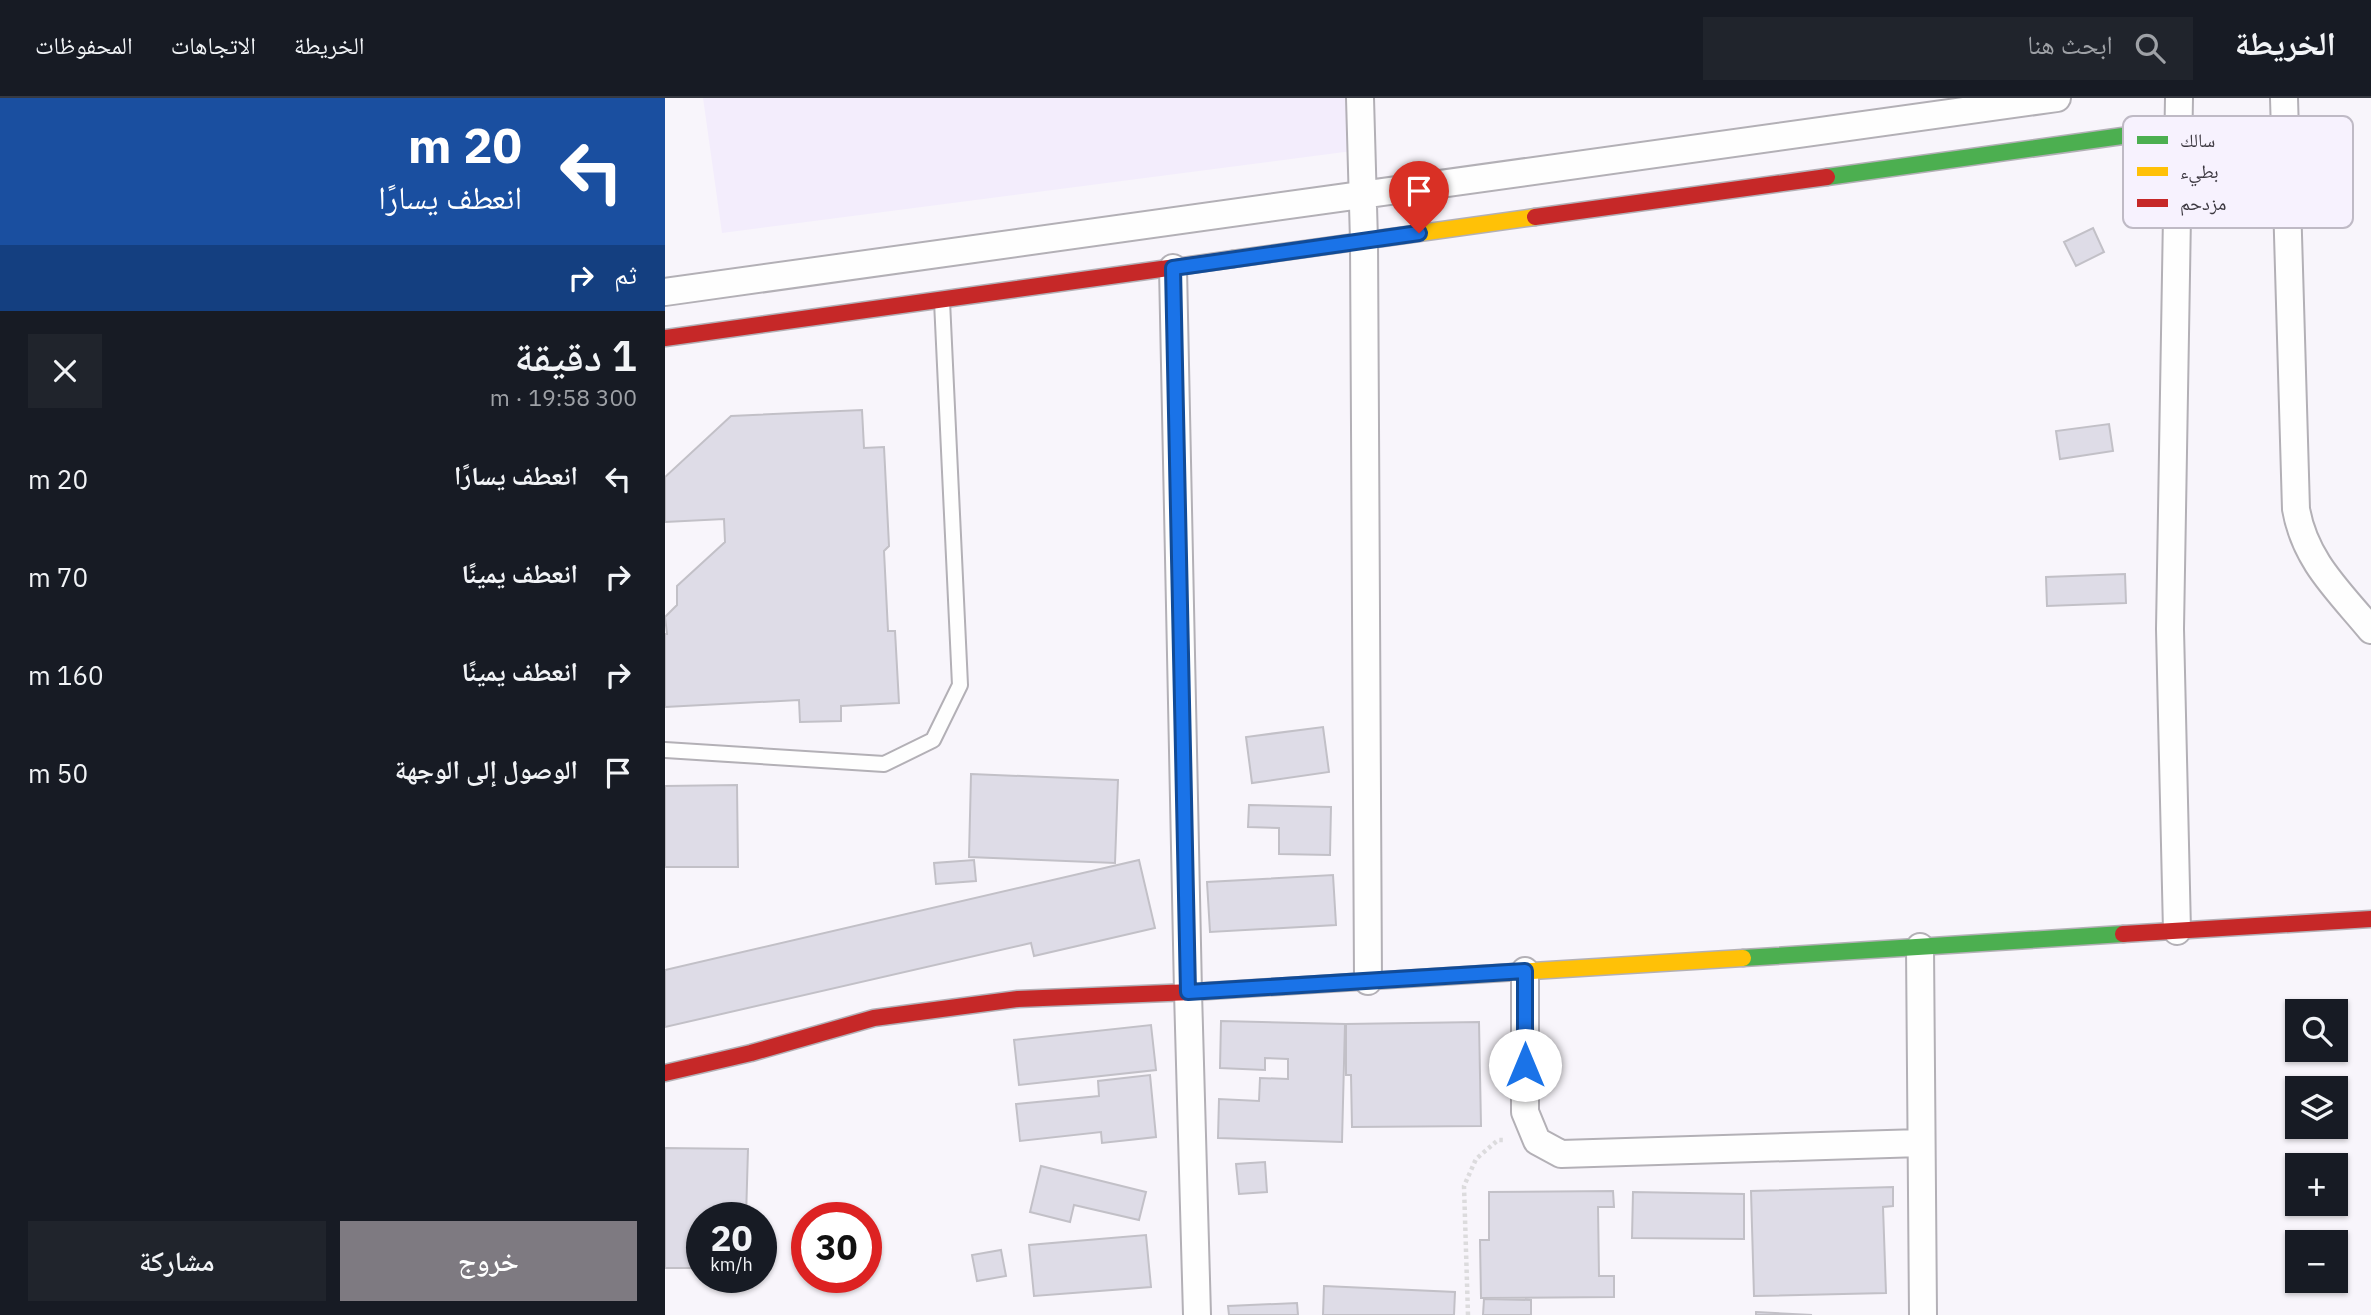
<!DOCTYPE html>
<html lang="ar">
<head>
<meta charset="utf-8">
<style>
	body { margin:0; font-family:"IBM Plex Sans","Noto Naskh Arabic",sans-serif; background:#20242c; color:#f1f3f6; direction:rtl; height:100vh; display:flex; flex-direction:column; font-size:26px; white-space:nowrap }
	* { box-sizing:border-box; margin:0 }
	p { font-size:23px; color:#9ea1a6 }
	.icon { flex:none; width:38px; height:38px; fill:none; stroke:currentColor; stroke-width:2; stroke-linecap:round; stroke-linejoin:round }
	.map { position:relative; flex:1; overflow:hidden; direction:ltr }
	.details { display:flex; flex-direction:column; background:#171b24; width:665px }
	.details>* { flex:none }
	.guide { background:#1a4fa0; color:#fff; overflow:hidden }
	.controls { position:absolute; left:1620px; top:901px; display:grid; gap:14px }
	.controls a { display:grid; place-items:center; width:63px; height:63px; border-radius:0px; background:#171b24; box-shadow:0 2px 5px #0004; font-size:35px }
	.speed { position:absolute; left:21px; top:1104px; display:flex; gap:14px; font-size:35px; font-weight:700; text-align:center }
	.speed>* { display:grid; place-content:center; width:91px; height:91px; border-radius:50%; background:#171b24; box-shadow:0 2px 5px #0004; line-height:1 }
	.speed small { font-size:18px; font-weight:400 }
	.speed .limit { border:10px solid #d22; background:#fff; color:#111 }
	.pin { position:absolute; display:grid; place-items:center; width:60px; height:60px; color:#fff; margin:-72px -30px; border-radius:50% 50% 50% 0; rotate:-45deg; box-shadow:0 0 7px #0007 }
	.pin .icon { rotate:45deg }
	.me { position:absolute; width:77px; margin:-38px; rotate:0deg; stroke-linejoin:round; filter:drop-shadow(0 0 5px #0008) }
	.turn { display:flex; align-items:center; gap:24px; height:147px; padding:0 28px; font-size:32px }
	.turn .icon { width:91px; height:91px; stroke-width:2.5 }
	.turn b { display:block; font-size:49px; line-height:60px }
	.then { display:flex; align-items:center; height:66px; padding:0 28px; background:#0003; gap:14px; font-size:26px }
	.round { display:grid; place-items:center; flex:none; width:74px; height:74px; border-radius:0px; background:#20242c }
	.summary { display:flex; align-items:center; justify-content:space-between; height:119px; padding:0 28px }
	h1 { font-size:42px; font-weight:600; line-height:52px }
	.primary-button { display:flex; gap:14px; margin-top:auto; padding:14px 28px }
	.primary-button a { flex:1; height:80px; border-radius:0px; background:#7e7a81; color:#fff; font-size:28px; font-weight:600; line-height:80px; text-align:center }
	.primary-button a+a { background:#20242c; color:#f1f3f6 }
	ul { padding:0; list-style:none }
	li { display:flex; align-items:center; gap:21px; height:98px; padding:0 28px }
	li div { flex:1 }
	li b { display:block; font-size:26px }
	li em { font-style:normal }
	header { display:flex; align-items:center; gap:42px; box-sizing:border-box; height:98px; padding:0 35px; background:#171b24; border-bottom:2px solid #363941 }
	header strong { font-size:33px }
	nav { display:flex; gap:38px; margin-inline-start:auto; font-size:24px }
	.search { width:490px; height:63px; background:#20242c; display:flex; align-items:center; gap:18px; box-sizing:border-box; padding:0 24px; border-radius:0px; color:#9ea1a6; font-size:26px }
	main { display:flex; flex:1; min-height:0 }
	.map>svg:first-child { display:block }
</style>
</head>
<body>
<header>
<strong>الخريطة</strong>
<div class="search"><svg class="icon" aria-label="search" viewBox="0 0 24 24"><circle cx="10" cy="10" r="6"/><path d="M15 15l6 6"/></svg>ابحث هنا</div>
<nav><a>الخريطة</a><a>الاتجاهات</a><a>المحفوظات</a></nav>
</header>
<main>
<div class="map">
<svg width="1706" height="1217" viewBox="0 0 1706 1217">
	<rect width="100%" height="100%" fill="#f8f5fb"/>
	<path fill="#f3edfc" d="M38,0H680L687,53L57,135Z"/>
	<path fill="#dedce7" stroke="#c2c0c7" stroke-width="2" d="M1428,130L1439,154L1411,168L1399,144Z
		M197,312L199,350L219,349L224,448L219,453L223,533H230L234,605L176,608V623L135,624L134,602L0,609V536H2L0,519L12,507V488L60,444L59,421L0,424V379L66,318Z
		M1444,326L1448,353L1395,361L1391,333Z
		M1460,476L1461,505L1382,508L1381,479Z
		M658,629L664,674L587,685L581,639Z
		M306,676L453,682L450,765L304,759Z
		M72,687L73,769H0V688Z
		M584,707L666,709L665,757L614,756V730L583,729Z
		M309,762L311,783L271,786L269,765Z
		M474,762L490,830L369,858L366,845L0,929V872Z
		M668,777L671,827L545,834L542,784Z
		M556,923L680,926L677,1044L553,1040L554,1001L594,1003L595,980L623,981V961L600,960V972L555,970Z
		M814,924L816,1028L687,1029L686,977H681V926Z
		M486,927L491,972L354,987L349,942Z
		M485,977L491,1039L437,1045L436,1034L355,1043L351,1006L434,998L433,983Z
		M0,1050L83,1051L81,1120H37V1170H0Z
		M600,1064L602,1094L574,1096L571,1066Z
		M376,1068L481,1094L474,1122L409,1107L405,1124L365,1114Z
		M1228,1089V1108L1218,1109L1221,1195L1089,1198L1086,1093Z
		M948,1093L949,1109H933L934,1178H949V1199L816,1200L815,1142H824V1094Z
		M968,1094L1079,1096V1141L967,1140Z
		M481,1137L486,1189L369,1198L364,1147Z
		M336,1152L341,1178L312,1183L307,1157Z
		M659,1188L790,1194L789,1217H658Z
		M819,1201L866,1202V1217H818Z
		M632,1205L633,1217H564L563,1208Z
		M1091,1214L1147,1217H1091Z"/>
	<g fill="none" stroke-linecap="round" stroke-linejoin="round">
		<defs>
			<path id="lane" d="M0,652L219,666L268,642L295,587L277,203"/>
			<path id="street" d="M695,0L699,143L703,883
				M1619,0L1631,411C1640,463 1674,493 1706,532
				M508,170L523,894L532,1217
				M0,194L1392,0
				M1512,833L1505,531L1514,0
				M1255,849L1258,1217
				M860,873V1014L872,1043L896,1056L1256,1045"/>
			<path id="fast" d="M1162,79L1515,30
				M1078,860L1458,836"/>
			<path id="slow" d="M568,161L870,119
				M527,894L1078,860"/>
			<path id="jam" d="M870,119L1162,79
				M0,240L568,161
				M1458,836L1706,821
				M0,975L86,955L209,920L353,901L527,894"/>
		</defs>
		<use href="#lane" stroke="#b3b0b6" stroke-width="18"/>
		<use href="#street" stroke="#b3b0b6" stroke-width="30"/>
		<use href="#fast" stroke="#b3b0b6" stroke-width="19"/>
		<use href="#slow" stroke="#b3b0b6" stroke-width="19"/>
		<use href="#jam" stroke="#b3b0b6" stroke-width="19"/>
		<path stroke="#dcdbdd" stroke-width="4.5" stroke-dasharray="3.5 3.5" stroke-linecap="butt" d="M803,1217L799,1088L811,1061L833,1042H841"/>
		<use href="#lane" stroke="#fefefe" stroke-width="14"/>
		<use href="#street" stroke="#fefefe" stroke-width="26"/>
		<use href="#fast" stroke="#4caf50" stroke-width="16"/>
		<use href="#slow" stroke="#ffc107" stroke-width="16"/>
		<use href="#jam" stroke="#c62828" stroke-width="16"/>
	</g>
	<g fill="none" stroke-linecap="round" stroke-linejoin="round">
		<defs>
			<path id="route" d="M754,135L508,170L523,894L860,873V967"/>
		</defs>
		<use href="#route" stroke="#114b97" stroke-width="18"/>
		<use href="#route" stroke="#1a73e8" stroke-width="12"/>
	</g>
	<rect x="1458" y="18" width="230" height="112" rx="10" fill="#f7f2fe" stroke="#bfbac5" stroke-width="2"/>
	<rect x="1472" y="38" width="31" height="8" fill="#4caf50"/>
	<rect x="1472" y="69" width="31" height="9" fill="#ffc107"/>
	<rect x="1472" y="101" width="31" height="8" fill="#c62828"/>
	<g font-size="19" fill="#3c3840">
		<text x="1515" y="49">سالك</text>
		<text x="1515" y="80">بطيء</text>
		<text x="1515" y="112">مزدحم</text>
	</g>
</svg>
<div class="controls">
<a><svg class="icon" aria-label="search" viewBox="0 0 24 24"><circle cx="10" cy="10" r="6"/><path d="M15 15l6 6"/></svg></a>
<a><svg class="icon" aria-label="layers" viewBox="0 0 24 24"><path d="M12 4l9 5-9 5-9-5zM3 14l9 5 9-5"/></svg></a>
<a>+</a>
<a>−</a>
</div>
<div class="speed"><div>20<small>km/h</small></div><div class="limit">30</div></div>
<div class="pin" style="left:754px;top:135px;background:#d93025"><svg class="icon" aria-label="arrive" viewBox="0 0 24 24"><path d="M6 21V4h12l-3 4 3 4H6"/></svg></div>
<svg class="me" style="left:860px;top:967px" viewBox="-20 -20 40 40"><circle r="19" fill="#fff"/><path d="M0-13L10 11 0 6-10 11z" fill="#1a73e8"/></svg>
</div>
<section class="details">
<div class="guide">
<div class="turn"><svg class="icon" aria-label="left" viewBox="0 0 24 24"><path d="M17 20v-9H6M10 6l-5 5 5 5"/></svg><div><b>20 m</b>انعطف يسارًا</div></div>
<div class="then">ثم<svg class="icon" aria-label="right" viewBox="0 0 24 24"><path d="M7 20v-9h11M14 6l5 5-5 5"/></svg></div>
</div>
<div class="summary"><div><h1>1 دقيقة</h1><p>300 m · 19:58</p></div><a class="round"><svg class="icon" aria-label="close" viewBox="0 0 24 24"><path d="M6 6l12 12M18 6L6 18"/></svg></a></div>
<ul>
<li><svg class="icon" aria-label="left" viewBox="0 0 24 24"><path d="M17 20v-9H6M10 6l-5 5 5 5"/></svg><div><b>انعطف يسارًا</b></div><em>20 m</em></li>
<li><svg class="icon" aria-label="right" viewBox="0 0 24 24"><path d="M7 20v-9h11M14 6l5 5-5 5"/></svg><div><b>انعطف يمينًا</b></div><em>70 m</em></li>
<li><svg class="icon" aria-label="right" viewBox="0 0 24 24"><path d="M7 20v-9h11M14 6l5 5-5 5"/></svg><div><b>انعطف يمينًا</b></div><em>160 m</em></li>
<li><svg class="icon" aria-label="arrive" viewBox="0 0 24 24"><path d="M6 21V4h12l-3 4 3 4H6"/></svg><div><b>الوصول إلى الوجهة</b></div><em>50 m</em></li>
</ul>
<div class="primary-button"><a>خروج</a><a>مشاركة</a></div>
</section>
</main>
</body>
</html>
